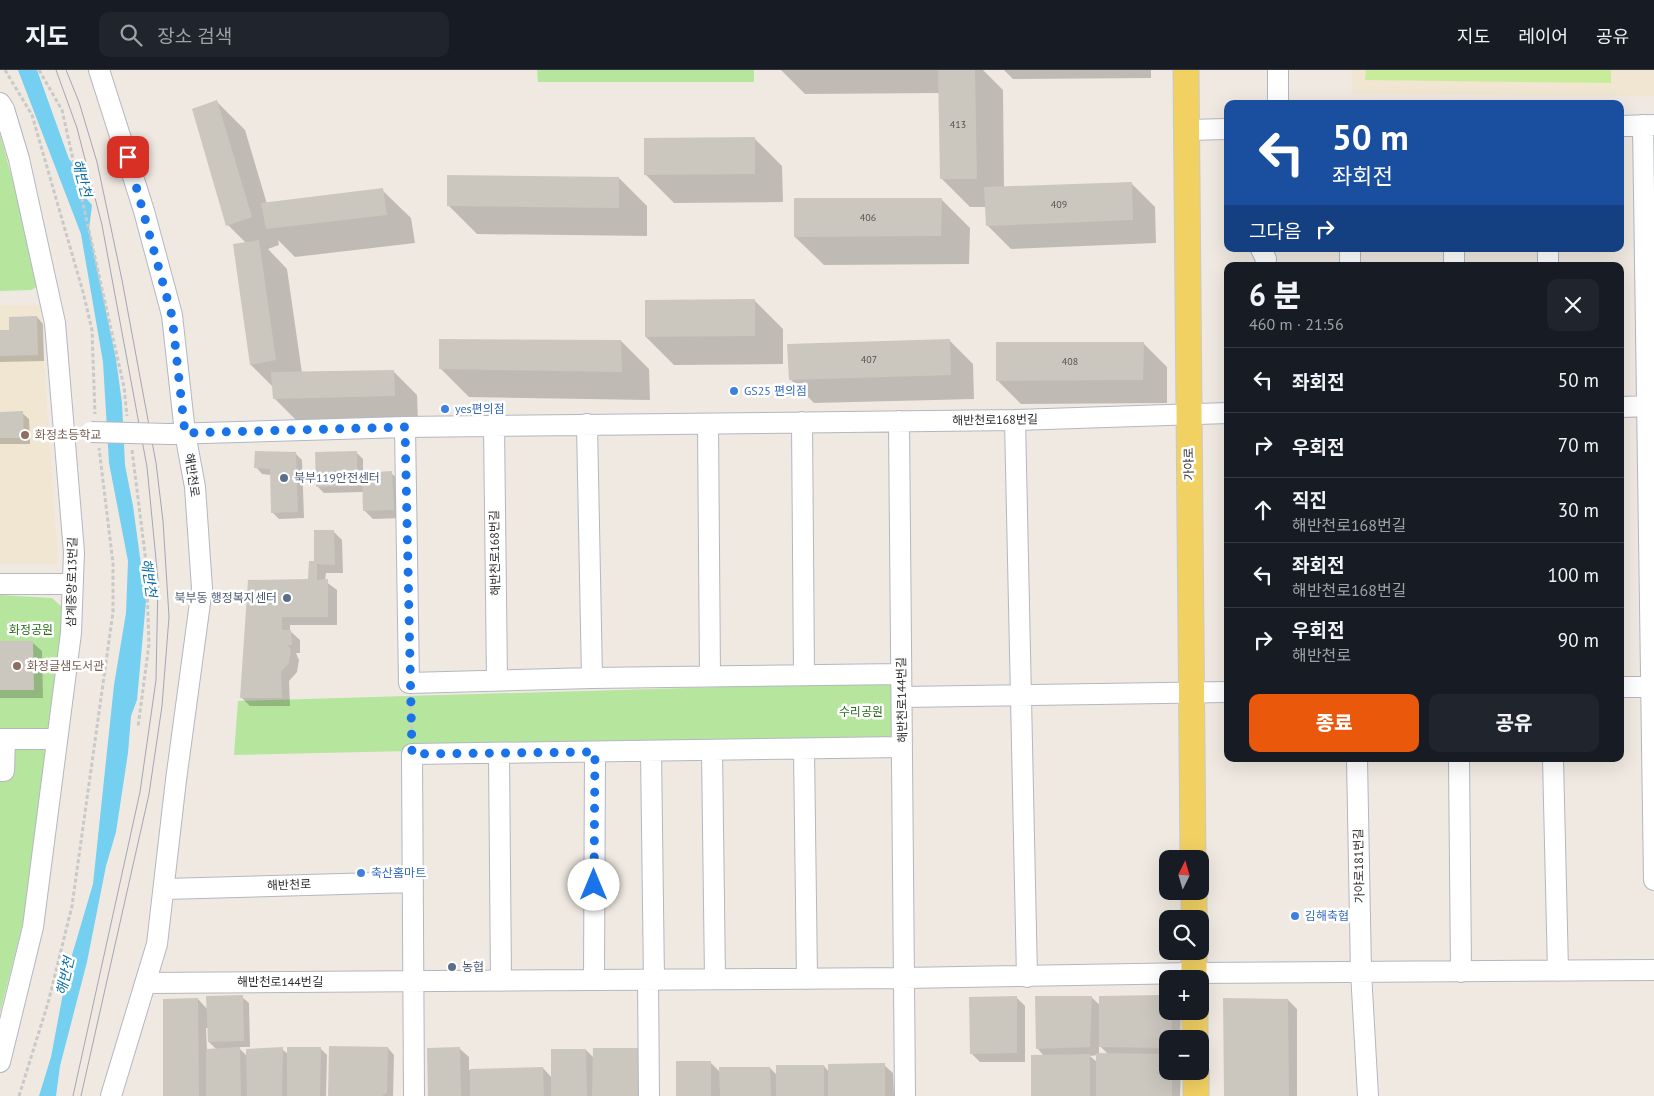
<!DOCTYPE html>
<html lang="ko">
<head>
<meta charset="utf-8">
<style>
	body { margin:0; font-family:"PT Sans","Noto Sans KR",sans-serif; background:#20242c; color:#f1f3f6; height:100vh; display:flex; flex-direction:column; font-size:19px; white-space:nowrap }
	* { box-sizing:border-box; margin:0 }
	p { font-size:16px; color:#9ea1a6 }
	.icon { flex:none; width:28px; height:28px; fill:none; stroke:currentColor; stroke-width:2; stroke-linecap:round; stroke-linejoin:round }
	.map { position:relative; flex:1; overflow:hidden }
	.sheet { position:absolute; left:1224px; top:192px; width:400px; height:500px; display:flex; flex-direction:column; background:#171b24; border-radius:10px; box-shadow:0 5px 20px #0002 }
	.sheet>* { flex:none }
	.guide { position:absolute; left:1224px; top:30px; width:400px; height:152px; border-radius:10px; box-shadow:0 5px 20px #0002; background:#1a4fa0; color:#fff; overflow:hidden }
	.needle { width:32px; rotate:5deg }
	.buttons { position:absolute; left:1159px; top:780px; display:grid; gap:10px }
	.buttons a { display:grid; place-items:center; width:50px; height:50px; border-radius:10px; background:#171b24; box-shadow:0 5px 20px #0002; font-size:25px }
	.pin { position:absolute; display:grid; place-items:center; width:42px; height:42px; color:#fff; margin:-21px; border-radius:10px; box-shadow:0 2px 8px #0006 }
	.me { position:absolute; width:55px; margin:-28px; rotate:0deg; stroke-linejoin:round; filter:drop-shadow(0 0 4px #0008) }
	.turn { display:flex; align-items:center; gap:18px; height:105px; padding:0 25px; font-size:22px }
	.turn .icon { width:65px; height:65px; stroke-width:2.5 }
	.turn b { display:block; font-size:35px; line-height:42px }
	.then { display:flex; align-items:center; height:48px; padding:0 25px; background:#0003; gap:10px; font-size:19px }
	.round { display:grid; place-items:center; flex:none; width:52px; height:52px; border-radius:10px; background:#20242c }
	.overview { display:flex; align-items:center; justify-content:space-between; height:85px; padding:0 25px }
	h1 { font-size:30px; font-weight:800; line-height:38px }
	.action { display:flex; gap:10px; margin-top:auto; padding:10px 25px }
	.action a { flex:1; height:58px; border-radius:10px; background:#ea580c; color:#fff; font-size:20px; font-weight:800; line-height:58px; text-align:center }
	.action a+a { background:#20242c; color:#f1f3f6 }
	ul { padding:0; list-style:none }
	li { display:flex; align-items:center; gap:15px; height:65px; padding:0 25px; border-top:1px solid #363941 }
	li div { flex:1 }
	li b { display:block; font-size:19px }
	li em { font-style:normal }
	header { display:flex; align-items:center; gap:30px; box-sizing:border-box; height:70px; padding:0 25px; background:#171b24; border-bottom:1px solid #363941 }
	header strong { font-size:24px }
	nav { display:flex; gap:28px; margin-inline-start:auto; font-size:18px }
	.search { width:350px; height:45px; background:#20242c; display:flex; align-items:center; gap:12px; box-sizing:border-box; padding:0 18px; border-radius:10px; color:#9ea1a6; font-size:19px }
	.map>svg:first-child { display:block }
</style>
</head>
<body>
<header>
<strong>지도</strong>
<div class="search"><svg class="icon" aria-label="search" viewBox="0 0 24 24"><circle cx="10" cy="10" r="6"/><path d="M15 15l6 6"/></svg>장소 검색</div>
<nav><a>지도</a><a>레이어</a><a>공유</a></nav>
</header>
<div class="map">
<svg width="1654" height="1026" viewBox="0 0 1654 1026">
	<rect width="100%" height="100%" fill="#efe9e1"/>
	<path fill="#f0e6d1" d="M1352,0H1654V26L1352,24Z
		M0,235H40L58,494H0Z"/>
	<path fill="#b6e59e" d="M537,0H754V12H538Z
		M0,64L41,215L31,220L0,221Z
		M0,525L52,528L63,538L59,601L28,833L0,943Z
		M893,612V670L234,685L238,631Z"/>
	<path fill="#c9ec9a" d="M1366,0H1611V13L1365,10Z"/>
	<path fill="#75cff0" d="M18,0H37L69,89L83,104L85,127L92,135L89,159L116,289L122,333L125,395L133,436L146,531L137,630L131,646L128,683L116,762L106,796L87,892L60,996L56,1026H39L51,987L67,902L93,814L114,615L126,543L128,491L109,393L103,292L81,164Z"/>
	<path fill="#0003" fill-rule="evenodd" d="M781,0H983L1003,20L1004,118L1131,113L1155,137L1156,173L1011,179L987,155L986,137H970L942,109L940,23L805,24Z
		M1004,0H1151V8L1013,9Z
		M216,31L245,60L267,134L382,120L411,148L415,173L295,187L278,170L279,175L268,179L287,199L302,303L393,301L417,325L418,350L298,352L274,328L273,317L251,295L246,173L228,155Z
		M754,68L782,96L783,132L674,133L645,104Z
		M619,108L647,136V166L477,164L448,135Z
		M941,129L970,158L969,194L824,195L795,167Z
		M754,230L783,259V294L674,295L646,267Z
		M37,247L43,254L44,291L0,292V261H10Z
		M949,270L973,294L974,329L814,333L790,309Z
		M621,271L649,299L650,330L469,327L440,298Z
		M1143,273L1167,297V333L1021,334L997,310Z
		M0,343H22L29,349L30,374H0Z
		M356,382L363,389V404L391,403L400,411L402,448L373,449L364,440L363,422L324,423L317,416Z
		M295,383L302,390L304,448L279,449L272,442L271,405L262,404L256,397Z
		M334,462L342,470L343,503H326L325,511L337,520V555H290V561L300,570V583H296L299,590L297,602L289,611L290,636H250L241,627L249,511H310L315,492Z
		M0,573H33L42,581L43,628H0Z
		M242,927L249,933L250,977H238L248,987L282,979L289,985L320,978L327,985L326,1026H164L198,929L208,940ZM206,958H209V972L217,980H207Z
		M1091,927L1101,936L1181,942L1180,969H1168V1001H1181L1180,1026H1032L1044,986L1037,978ZM1099,975L1109,985L1099,984ZM1098,985V993L1090,986Z
		M1017,928L1025,936V992H980L971,983Z
		M1288,930L1297,939V1026H1225Z
		M388,978L394,985L393,1026H329Z
		M460,979L469,987V1000L543,998L552,1008L586,980L594,988L637,980L646,988V1026H429Z
		M710,992L721,1003L770,998L777,1005L824,996L829,1002L884,995L893,1003L894,1026H677Z"/>
	<path fill="#cbc7bf" d="M938,0H975L977,109H940Z
		M217,30L252,147L226,156L192,39Z
		M755,67V104L644,105V68Z
		M447,105L619,107V138L447,136Z
		M1132,112L1133,150L986,156L984,117Z
		M383,118L387,145L266,159L261,133Z
		M794,128H942L941,166L794,167Z
		M259,170L276,290L250,295L233,174Z
		M755,229V266L645,267V230Z
		M37,246L38,285L0,286V260H9V247Z
		M439,269L621,270L622,302L439,299Z
		M950,269L951,305L789,310L787,274Z
		M996,272H1144L1143,310L996,311Z
		M394,300L395,326L273,329L271,302Z
		M23,341L24,368H0V342Z
		M255,381L296,382L298,442L271,443L270,399L254,398Z
		M357,381V416L316,417L315,382Z
		M392,401L394,440L363,441L362,403Z
		M314,460H334L335,495L317,494V510L328,509V547H282V560H291L292,575H288L291,580L289,593L281,602L282,628H240L248,510L308,509L309,491H314Z
		M0,571H33L34,620H0Z
		M243,925L244,971L208,972L206,926Z
		M1163,925L1168,928V941H1172L1171,969H1168V978L1099,977V926Z
		M1017,926V983L970,984L969,927Z
		M1035,926H1092L1090,977L1036,979Z
		M198,928L199,1026H163V929Z
		M1223,928L1288,929L1289,1026H1224Z
		M329,976L388,977L387,1023L382,1026H328Z
		M240,977L241,1026H206V979Z
		M283,977L282,1026H247L246,979Z
		M287,977H321L320,1026H287Z
		M460,977L461,1026H428L427,978Z
		M593,978H638V1026H592Z
		M551,979H586L587,1026H551Z
		M1096,983L1168,984V1001H1172V1026H1096Z
		M1090,984V1026H1031V985Z
		M676,991H711V1026H676Z
		M885,993V1026H828V994Z
		M776,995H824V1026H776Z
		M543,997L544,1026H470V999Z
		M719,997H770L771,1026H720Z"/>
	<g fill="none" stroke-linecap="round" stroke-linejoin="round">
		<defs>
			<path id="minor" d="M99,0L144,141L172,245L185,363L195,417L202,518L176,710L157,874L111,1026
				M1278,0V34
				M0,33L4,39L19,89L55,253L74,482L71,563L33,857L0,992
				M1643,55L1654,810
				M1620,56L1654,55
				M1187,60L1228,59
				M1261,179L1266,189L1265,196
				M1350,179V196
				M1454,179V196
				M1548,179V196
				M1620,337L1654,336
				M1015,350L1027,907
				M899,351L905,1026
				M802,352L804,605
				M587,354L592,608
				M708,354L710,606
				M494,356L497,610
				M405,357L409,613L592,608L901,604
				M169,364L405,357L1015,350L1228,343
				M0,514H72
				M1620,617H1651
				M903,627L1228,622
				M0,669H57
				M804,679L807,909
				M712,680L715,909
				M651,681L654,910
				M499,683L501,911
				M1357,689L1361,902L1368,1026
				M1459,689L1461,902
				M1553,689L1558,901
				M0,701H4L5,670
				M165,819L413,812
				M594,910L595,682
				M648,910L649,1026
				M145,913L903,908L1194,903L1654,900
				M414,1026L412,684L902,677"/>
			<path id="major" d="M1186,0L1193,789
				M1194,821V849
				M1194,881V909
				M1195,941V969
				M1196,1001V1026"/>
		</defs>
		<use href="#minor" stroke="#b4b7c1" stroke-width="22"/>
		<use href="#major" stroke="#c9c9c9" stroke-width="27"/>
		<path stroke="#c9c9c9" stroke-width="3" stroke-dasharray="4 2.5" stroke-linecap="butt" d="M5,0L32,45L83,222L92,260L95,344
			M39,0L62,40L124,317L127,346
			M132,380L146,492L149,574L138,657
			M410,629L412,668
			M19,1026L48,933L72,836L113,542V493L99,378"/>
		<use href="#minor" stroke="#fff" stroke-width="20"/>
		<use href="#major" stroke="#f2d163" stroke-width="25"/>
		<path stroke="#a3a6b8" stroke-width="1" d="M56,0L77,58L102,155L147,397L158,510L156,610L140,722L73,1026
			M66,0L79,32L97,92L122,210L156,393L163,451L169,547L162,636L149,724L81,1026"/>
		<defs>
			<path id="minor-bridge" d="M91,362L169,364"/>
		</defs>
		<use href="#minor-bridge" stroke="#b4b7c1" stroke-width="22" stroke-linecap="butt"/>
		<use href="#minor-bridge" stroke="#fff" stroke-width="20"/>
	</g>
	<g fill="none" stroke-linecap="round" stroke-linejoin="round">
		<path stroke="#1a73e8" stroke-width="9" stroke-dasharray="0 16.2" d="M128,87L172,246L185,363L405,357L412,684L595,682L594,815"/>
	</g>
	<g fill="#3f7fe0" stroke="#fff" stroke-width="2">
		<circle cx="734" cy="321" r="5"/>
		<circle cx="445" cy="339" r="5"/>
		<circle cx="361" cy="803" r="5"/>
		<circle cx="1295" cy="846" r="5"/>
	</g>
	<g fill="#8d6e63" stroke="#fff" stroke-width="2">
		<circle cx="25" cy="365" r="5"/>
		<circle cx="17" cy="596" r="5"/>
	</g>
	<g fill="#5c6f8a" stroke="#fff" stroke-width="2">
		<circle cx="284" cy="408" r="5"/>
		<circle cx="287" cy="528" r="5"/>
		<circle cx="452" cy="897" r="5"/>
	</g>
	<g text-anchor="middle" stroke-width="5" stroke-linejoin="round" paint-order="stroke">
		<g font-size="10" fill="#555452">
			<text x="958" y="58">413</text>
			<text x="1059" y="138">409</text>
			<text x="868" y="151">406</text>
			<text x="869" y="293">407</text>
			<text x="1070" y="295">408</text>
		</g>
		<g font-size="12" fill="#366cbe" stroke="#fff" text-anchor="start">
			<text x="744" y="325">GS25 편의점</text>
			<text x="455" y="343">yes편의점</text>
			<text x="371" y="807">축산홈마트</text>
			<text x="1305" y="850">김해축협</text>
		</g>
		<g font-size="12" fill="#2e2e2e" stroke="#fff">
			<text transform="translate(995 350) rotate(-1)" y="4">해반천로168번길</text>
			<text transform="translate(1189 394) rotate(-91)" y="4">가야로</text>
			<text transform="translate(192 405) rotate(82)" y="4">해반천로</text>
			<text transform="translate(495 483) rotate(-91)" y="4">해반천로168번길</text>
			<text transform="translate(72 512) rotate(-89)" y="4">삼계중앙로13번길</text>
			<text transform="translate(902 630) rotate(-91)" y="4">해반천로144번길</text>
			<text transform="translate(1359 796) rotate(-91)" y="4">가야로181번길</text>
			<text transform="translate(289 815) rotate(-2)" y="4">해반천로</text>
			<text x="280" y="916">해반천로144번길</text>
		</g>
		<g font-size="12" fill="#785e54" stroke="#fff" text-anchor="start">
			<text x="35" y="369">화정초등학교</text>
			<text x="27" y="600">화정글샘도서관</text>
		</g>
		<g font-size="12" fill="#4e5e75" stroke="#fff" text-anchor="start">
			<text x="294" y="412">북부119안전센터</text>
			<text x="277" y="532" text-anchor="end">북부동 행정복지센터</text>
			<text x="462" y="901">농협</text>
		</g>
		<g font-size="12" fill="#2c6e1b" stroke="#fff">
			<text x="31" y="564">화정공원</text>
			<text x="861" y="646">수리공원</text>
		</g>
		<g font-size="14" font-style="italic" fill="#0d6fa3" stroke="#fff">
			<text transform="translate(82 108) rotate(75)" y="5">해반천</text>
			<text transform="translate(149 508) rotate(82)" y="5">해반천</text>
			<text transform="translate(65 906) rotate(-77)" y="5">해반천</text>
		</g>
	</g>
</svg>
<div class="buttons">
<a><svg class="needle" viewBox="-14 -14 28 28"><path d="M0-13l5 13h-10z" fill="#e53935"/><path d="M0 13l5-13h-10z" fill="#9ea1a6"/></svg></a>
<a><svg class="icon" aria-label="search" viewBox="0 0 24 24"><circle cx="10" cy="10" r="6"/><path d="M15 15l6 6"/></svg></a>
<a>+</a>
<a>−</a>
</div>
<div class="pin" style="left:128px;top:87px;background:#d93025"><svg class="icon" aria-label="arrive" viewBox="0 0 24 24"><path d="M6 21V4h12l-3 4 3 4H6"/></svg></div>
<svg class="me" style="left:594px;top:815px" viewBox="-20 -20 40 40"><circle r="19" fill="#fff"/><path d="M0-13L10 11 0 6-10 11z" fill="#1a73e8"/></svg>
<div class="guide">
<div class="turn"><svg class="icon" aria-label="left" viewBox="0 0 24 24"><path d="M17 20v-9H6M10 6l-5 5 5 5"/></svg><div><b>50 m</b>좌회전</div></div>
<div class="then">그다음<svg class="icon" aria-label="right" viewBox="0 0 24 24"><path d="M7 20v-9h11M14 6l5 5-5 5"/></svg></div>
</div>
<section class="sheet">
<div class="overview"><div><h1>6 분</h1><p>460 m · 21:56</p></div><a class="round"><svg class="icon" aria-label="close" viewBox="0 0 24 24"><path d="M6 6l12 12M18 6L6 18"/></svg></a></div>
<ul>
<li><svg class="icon" aria-label="left" viewBox="0 0 24 24"><path d="M17 20v-9H6M10 6l-5 5 5 5"/></svg><div><b>좌회전</b></div><em>50 m</em></li>
<li><svg class="icon" aria-label="right" viewBox="0 0 24 24"><path d="M7 20v-9h11M14 6l5 5-5 5"/></svg><div><b>우회전</b></div><em>70 m</em></li>
<li><svg class="icon" aria-label="ahead" viewBox="0 0 24 24"><path d="M12 20V5M6 11l6-6 6 6"/></svg><div><b>직진</b><p>해반천로168번길</p></div><em>30 m</em></li>
<li><svg class="icon" aria-label="left" viewBox="0 0 24 24"><path d="M17 20v-9H6M10 6l-5 5 5 5"/></svg><div><b>좌회전</b><p>해반천로168번길</p></div><em>100 m</em></li>
<li><svg class="icon" aria-label="right" viewBox="0 0 24 24"><path d="M7 20v-9h11M14 6l5 5-5 5"/></svg><div><b>우회전</b><p>해반천로</p></div><em>90 m</em></li>
</ul>
<div class="action"><a>종료</a><a>공유</a></div>
</section>
</div>
</body>
</html>
